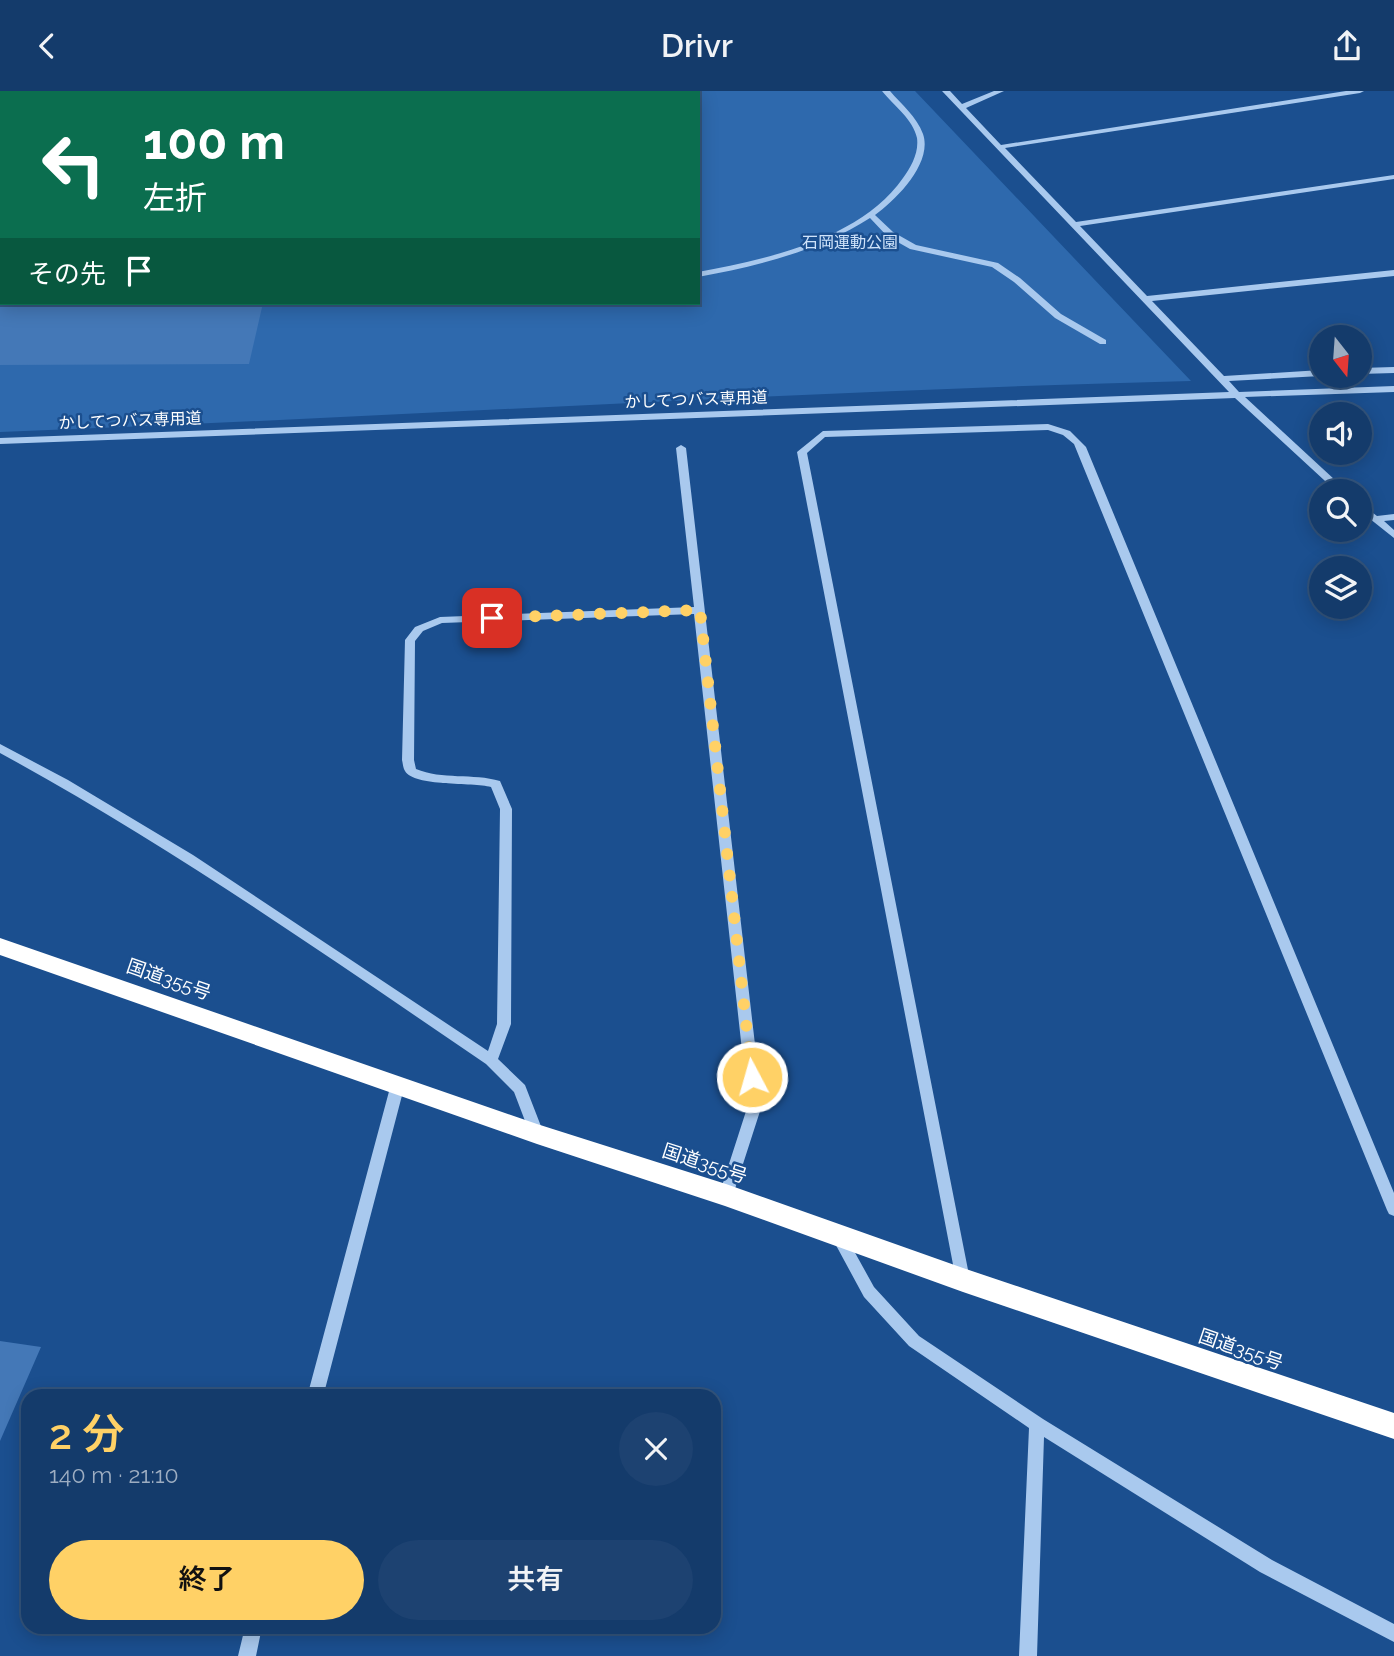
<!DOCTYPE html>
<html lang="ja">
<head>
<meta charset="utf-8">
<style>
	body { margin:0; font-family:Raleway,"Noto Sans JP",sans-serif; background:#1d4271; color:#f1f3f6; height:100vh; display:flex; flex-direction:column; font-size:26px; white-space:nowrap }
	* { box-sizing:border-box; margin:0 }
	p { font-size:23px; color:#9dadc1 }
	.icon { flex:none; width:38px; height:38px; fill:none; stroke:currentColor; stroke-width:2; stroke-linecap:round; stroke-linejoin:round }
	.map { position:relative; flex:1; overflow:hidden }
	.drawer { position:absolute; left:21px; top:1298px; width:700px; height:245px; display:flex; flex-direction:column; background:#143b6b; border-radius:21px; box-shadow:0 4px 18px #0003,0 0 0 2px #33557e }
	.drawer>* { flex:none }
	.hud { position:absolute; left:0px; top:0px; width:700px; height:214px; box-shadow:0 4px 18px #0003,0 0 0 2px #33557e; background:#0b6e4f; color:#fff; overflow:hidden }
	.needle { width:46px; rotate:163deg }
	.buttons { position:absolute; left:1309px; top:234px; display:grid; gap:14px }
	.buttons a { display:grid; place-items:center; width:63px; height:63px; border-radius:50%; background:#143b6b; box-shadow:0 4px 18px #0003,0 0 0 2px #33557e; font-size:35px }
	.pin { position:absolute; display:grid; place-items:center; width:60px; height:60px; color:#fff; margin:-30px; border-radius:14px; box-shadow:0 4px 10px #0006 }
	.me { position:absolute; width:77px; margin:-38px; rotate:354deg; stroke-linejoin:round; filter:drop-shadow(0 0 5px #0008) }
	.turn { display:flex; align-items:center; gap:24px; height:147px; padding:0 28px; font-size:32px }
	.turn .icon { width:91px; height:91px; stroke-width:2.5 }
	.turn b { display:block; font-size:49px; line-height:60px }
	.then { display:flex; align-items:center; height:66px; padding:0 28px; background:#0003; gap:14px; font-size:26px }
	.round { display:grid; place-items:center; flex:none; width:74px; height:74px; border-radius:37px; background:#1d4271 }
	.headline { display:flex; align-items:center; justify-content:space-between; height:119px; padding:0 28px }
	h1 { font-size:42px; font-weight:600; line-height:52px; color:#ffd166 }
	.action { display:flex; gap:14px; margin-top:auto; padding:14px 28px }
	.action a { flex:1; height:80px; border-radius:42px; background:#ffd166; color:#111; font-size:28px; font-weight:600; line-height:80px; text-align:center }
	.action a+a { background:#1d4271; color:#f1f3f6 }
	header { display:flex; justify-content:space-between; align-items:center; height:91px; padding:0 28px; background:#143b6b; font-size:32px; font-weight:600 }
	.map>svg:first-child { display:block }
</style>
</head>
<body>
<header><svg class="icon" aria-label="back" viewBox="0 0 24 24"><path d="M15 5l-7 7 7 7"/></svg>Drivr<svg class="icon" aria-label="share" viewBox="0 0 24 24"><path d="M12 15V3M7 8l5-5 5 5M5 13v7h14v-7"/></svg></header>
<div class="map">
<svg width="1394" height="1565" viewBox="0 0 1394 1565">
	<rect width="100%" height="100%" fill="#1b4f8f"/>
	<path fill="#2e69ad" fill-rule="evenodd" d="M0,0H915L1191,290C794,300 397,326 0,341ZM2,2H698V212H2Z"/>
	<path fill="#4478b7" d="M0,212H263L249,273L0,274Z
		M0,1250L41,1256L0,1350Z"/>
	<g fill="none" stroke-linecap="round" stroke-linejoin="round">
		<path fill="#a9c9ee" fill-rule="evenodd" d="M222,0H230L222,2Z
			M882,0H890C901,13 917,26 923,43C933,72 896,109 875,124L893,141L916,154L998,172L1020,187L1061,223L1106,249V253H1100L1055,227L1014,191L992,176L910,158L887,145L870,127C818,160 758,175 698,186V181C767,168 861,148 903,87C911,76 919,62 917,47C913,28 894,15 882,0Z
			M942,0H950L962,13L994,0H1004L966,17L1001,54L1346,0H1364L1360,2L1005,57L1076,131L1394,84V88L1080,135L1147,205L1394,179V185L1152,210L1224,285L1321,279V285L1229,290L1239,301L1394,295V301L1245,306L1348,401H1337L1235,307L0,353V347L1229,301Z
			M1394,276V282L1360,283V277Z
			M1048,333L1070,340L1086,356L1394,1102V1125L1389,1123L1387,1119L1074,353L1063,344L1048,339L825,346L807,362L970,1189L968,1194L963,1196L958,1194L956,1189L797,361L823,340Z
			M681,354L686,357L762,1014L733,1104L731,1108L726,1110L721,1108L719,1104L748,1014L694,523L442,532L423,540L415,550L414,669L416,678C442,689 473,682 500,690L512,718L511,933L498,968L525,994L544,1043L542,1047L537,1049L532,1047L530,1043L514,1001L486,973C327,865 169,754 0,662V653L68,689L193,764L488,960L497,933L500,718L491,696C473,691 414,696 405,680C403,677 403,673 402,669L405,549L415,536L440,526L694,516L676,357Z
			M1360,412L1377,425L1394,423V429L1384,430L1394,439V447L1360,420Z
			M398,987L403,989L405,993L323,1306H307L391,993L393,989Z
			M838,1139L843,1140L874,1196L919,1245L1043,1328L1272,1469L1394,1533V1551L1260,1481L1044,1346L1037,1565H1019L1029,1337L909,1255L864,1206L831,1145L833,1140Z
			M245,1536H262L256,1565H238Z"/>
		<path fill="#fff" fill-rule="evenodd" d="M0,847L537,1033L726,1093L963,1177L1394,1322V1348L963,1201L725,1115L537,1053L0,864Z"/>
	</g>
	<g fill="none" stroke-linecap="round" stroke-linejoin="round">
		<path stroke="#ffd166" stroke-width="12" stroke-dasharray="0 21.6" d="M492,527L700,519L752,986"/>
	</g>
	<g text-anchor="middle" stroke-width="5" stroke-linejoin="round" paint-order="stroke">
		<g font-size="16" fill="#cfe3fa" stroke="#1b4f8f">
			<text x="850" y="157">石岡運動公園</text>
		</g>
		<g font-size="16" fill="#fff" stroke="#1b4f8f">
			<text transform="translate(696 308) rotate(-2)" y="6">かしてつバス専用道</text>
			<text transform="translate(130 329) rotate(-2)" y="6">かしてつバス専用道</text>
		</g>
		<g font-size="19" fill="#fff" stroke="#1b4f8f">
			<text transform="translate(169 888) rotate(19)" y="7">国道355号</text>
			<text transform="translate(705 1072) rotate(18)" y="7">国道355号</text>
			<text transform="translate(1241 1258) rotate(19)" y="7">国道355号</text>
		</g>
	</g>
</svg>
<div class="buttons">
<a><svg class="needle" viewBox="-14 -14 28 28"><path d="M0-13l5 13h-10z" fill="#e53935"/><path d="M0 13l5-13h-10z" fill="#9dadc1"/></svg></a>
<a><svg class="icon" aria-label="sound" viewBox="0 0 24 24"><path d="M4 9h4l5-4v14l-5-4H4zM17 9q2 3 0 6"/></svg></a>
<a><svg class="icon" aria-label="search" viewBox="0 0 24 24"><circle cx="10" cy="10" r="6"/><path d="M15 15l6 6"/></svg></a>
<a><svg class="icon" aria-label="layers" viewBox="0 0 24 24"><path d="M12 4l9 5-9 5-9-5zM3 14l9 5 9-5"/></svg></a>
</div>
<div class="pin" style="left:492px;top:527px;background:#d93025"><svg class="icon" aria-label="arrive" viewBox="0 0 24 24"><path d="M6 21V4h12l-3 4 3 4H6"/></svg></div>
<svg class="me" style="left:752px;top:986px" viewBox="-20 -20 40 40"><circle r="17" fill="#ffd166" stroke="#fff" stroke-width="3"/><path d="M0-11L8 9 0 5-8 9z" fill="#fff"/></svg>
<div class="hud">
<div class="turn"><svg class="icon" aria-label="left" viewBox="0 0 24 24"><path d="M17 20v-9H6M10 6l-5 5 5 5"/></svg><div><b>100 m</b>左折</div></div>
<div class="then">その先<svg class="icon" aria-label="arrive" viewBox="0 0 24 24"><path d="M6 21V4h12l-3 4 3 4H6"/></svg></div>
</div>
<section class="drawer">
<div class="headline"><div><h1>2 分</h1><p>140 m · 21:10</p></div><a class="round"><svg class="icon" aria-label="close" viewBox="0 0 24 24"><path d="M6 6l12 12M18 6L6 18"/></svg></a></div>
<div class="action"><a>終了</a><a>共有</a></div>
</section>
</div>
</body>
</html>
